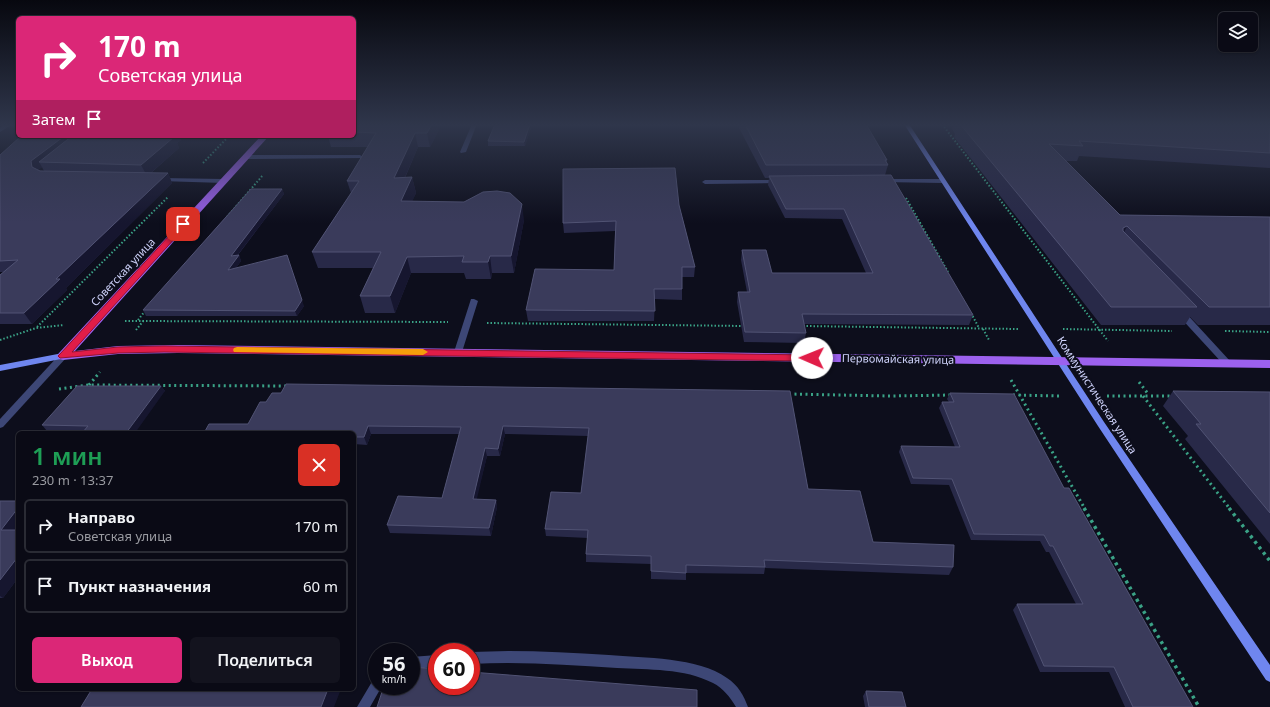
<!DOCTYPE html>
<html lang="ru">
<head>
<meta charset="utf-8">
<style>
	body { margin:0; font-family:"Noto Sans",sans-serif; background:#13131e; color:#f1f3f6; height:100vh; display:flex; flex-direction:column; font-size:15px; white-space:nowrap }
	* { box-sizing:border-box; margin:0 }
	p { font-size:13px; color:#999aa0 }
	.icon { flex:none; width:22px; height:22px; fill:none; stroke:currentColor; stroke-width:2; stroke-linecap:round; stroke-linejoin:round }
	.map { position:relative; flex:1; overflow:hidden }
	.side { position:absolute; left:16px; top:431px; width:340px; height:260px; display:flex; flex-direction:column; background:#0a0a15; border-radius:6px; box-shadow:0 1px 3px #0004,0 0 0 1px #2a2b34 }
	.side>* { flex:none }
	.hud { position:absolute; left:16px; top:16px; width:340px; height:122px; border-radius:6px; box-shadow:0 1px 3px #0004,0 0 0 1px #2a2b34; background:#db2777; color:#fff; overflow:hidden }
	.fabs { position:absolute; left:1218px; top:12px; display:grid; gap:8px }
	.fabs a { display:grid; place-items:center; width:40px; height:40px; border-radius:6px; background:#0a0a15; box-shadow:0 1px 3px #0004,0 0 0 1px #2a2b34; font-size:20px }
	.speed { position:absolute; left:368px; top:643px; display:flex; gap:8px; font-size:20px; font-weight:700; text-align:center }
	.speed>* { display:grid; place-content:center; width:52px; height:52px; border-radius:50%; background:#0a0a15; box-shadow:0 1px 3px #0004,0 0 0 1px #2a2b34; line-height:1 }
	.speed small { font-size:10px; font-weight:400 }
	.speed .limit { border:6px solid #d22; background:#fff; color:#111 }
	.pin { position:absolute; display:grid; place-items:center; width:34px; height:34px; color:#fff; margin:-17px; border-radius:8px; box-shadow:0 2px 6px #0006 }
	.me { position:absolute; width:44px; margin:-22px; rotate:271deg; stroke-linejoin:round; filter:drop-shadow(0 0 3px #0008) }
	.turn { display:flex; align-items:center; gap:14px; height:84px; padding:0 16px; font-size:18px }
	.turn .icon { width:52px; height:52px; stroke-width:2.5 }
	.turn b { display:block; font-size:28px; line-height:34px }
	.then { display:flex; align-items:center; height:38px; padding:0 16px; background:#0003; gap:8px; font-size:15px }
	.round { display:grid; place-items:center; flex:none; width:42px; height:42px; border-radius:6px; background:#13131e }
	.head { display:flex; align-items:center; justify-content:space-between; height:68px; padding:0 16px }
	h1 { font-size:24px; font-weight:600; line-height:30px; color:#1e9e55 }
	.cta { display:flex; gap:8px; margin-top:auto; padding:8px 16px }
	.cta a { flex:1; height:46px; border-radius:6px; background:#db2777; color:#fff; font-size:16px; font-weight:600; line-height:46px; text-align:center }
	.cta a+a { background:#13131e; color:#f1f3f6 }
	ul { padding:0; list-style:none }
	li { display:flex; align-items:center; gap:12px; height:54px; margin:0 8px 6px; padding:0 8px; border:2px solid #2a2b34; border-radius:6px }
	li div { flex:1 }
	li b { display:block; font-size:15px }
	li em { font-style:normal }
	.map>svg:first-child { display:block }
</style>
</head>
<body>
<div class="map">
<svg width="1270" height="707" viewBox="0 0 1270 707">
	<rect width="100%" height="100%" fill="#0d0e1c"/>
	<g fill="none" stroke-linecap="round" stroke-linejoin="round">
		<path stroke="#3aa286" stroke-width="2" stroke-dasharray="1.5 2" stroke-linecap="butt" d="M942,124L1108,341
			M203,163L229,136
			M906,198L948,272
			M227,217L263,175
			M971,313L979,328
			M138,320L145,311
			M125,321L448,322
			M487,323L744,326
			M803,326L1018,329
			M37,327L168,197
			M983,329L989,340
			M1063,329L1172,331
			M136,330L144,320
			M1225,331L1270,332
			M0,340L36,328L64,325"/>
		<path stroke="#3aa286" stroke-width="3" stroke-dasharray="2 3.5" stroke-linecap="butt" d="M1011,380L1085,509
			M1139,382L1149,395
			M89,385L100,372
			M59,389L88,385L288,386
			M789,394L890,396L952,395
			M1013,395L1060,396
			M1107,396H1172
			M1143,396L1230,509"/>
		<path stroke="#3aa286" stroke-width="3.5" stroke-dasharray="3 4" stroke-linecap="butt" d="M1084,508L1199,707
			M1229,508L1270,561"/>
		<path fill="#3d4776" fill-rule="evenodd" d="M6,124H13L0,132V128Z
			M472,124H477L466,152L461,153L460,152Z
			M360,155L363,157L362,158L246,159L243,157L246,155Z
			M162,178L224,179L227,181L224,183L160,181V179Z
			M884,179H943L946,181L943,183L882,182V180Z
			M778,180L780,181V183L705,184L702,182L705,180Z
			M471,299H474L478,301L462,352L458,355L454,352Z
			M1178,311H1184L1230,361L1231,363L1230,365H1224L1178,315L1177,313Z
			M508,651C542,651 575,653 609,655C644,658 698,657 727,678C738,685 744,696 748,707H736C730,697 723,688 713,683C684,668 649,670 617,668C568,665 520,661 471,664V652Z
			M437,655V667L411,669V657Z
			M377,678V686H382L370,707H357L373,680Z"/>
		<path fill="#3d4776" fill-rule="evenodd" d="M63,353L66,354L67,356L66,358L3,427L0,428V419L60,354Z"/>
		<path fill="#6f86ef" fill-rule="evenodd" d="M904,124H909L1104,422L1270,665V682L1266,680L1098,426Z
			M63,353L66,354L67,356L66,358L0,371V365Z"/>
		<path fill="#9c61ee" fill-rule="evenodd" d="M261,136H269L75,351L118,346L178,345L1270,360V368L178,353L118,354L63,360L59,359L57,356L59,353Z"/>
	</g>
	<path fill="#282948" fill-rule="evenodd" d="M354,124H442L430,147H418L405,178L412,177L416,193L412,201L524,220L514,273H492L491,279H466L464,273H411L395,313H365L360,296L373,268H318L312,252L351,193L347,181L368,147H331L328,136H354Z
		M495,124H532L525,146H488V141Z
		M737,124H866L887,160V162L888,165L885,175L973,315L969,325L804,324L806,333L804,343L744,342L737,302L738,292H747L741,260L742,250L772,273H866L842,219L785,218L768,185L769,178H765Z
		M953,124H1270V168L1079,156L1077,161H1065L1120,215L1270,217V325H1198L1190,317L1185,325H1101L954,137L955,134L952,129Z
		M180,138L181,140L177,143L179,148L151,173H168L172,183L66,288L67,290L32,324H0V275L4,272H0V155L65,141ZM42,167L44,171L38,170Z
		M282,189L284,194L238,255H239L241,261L236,268L304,306L297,316H146L143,310Z
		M679,205L695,267L694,277H682V300L655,299L654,321H528L526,310L614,270L615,231L564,233L563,223Z
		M161,386L165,391L83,431H47L42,425Z
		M790,391L808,489L873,542L953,567L949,575L765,568L764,574L686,573V580L651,579V564L586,562V554L588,538L546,536L545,529L581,493L588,436L505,434L500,456H487L476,499L496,500L497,507L491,536L390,533L387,525L442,498L459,434H371L367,445L354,444V433L248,424Z
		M1173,391L1270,392V544L1185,439L1188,436L1163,406Z
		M950,393L1064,488L1193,707H1125L1109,672H1040L1013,610L1017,604H1076L1049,552H1046L1040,541L971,540L949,485L911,484L899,452L901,446L955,447L939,408L942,402H949L947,399Z
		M0,501H18V578L3,598H0Z
		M866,691L906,707H865L863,696Z"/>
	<path fill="#16162f" d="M432,124H442L430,147L427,133Z
		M530,124H532L525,146L524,142Z
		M415,133L418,147L398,193L394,178Z
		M167,136H182L180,138L181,140L177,143L179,148L147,176L141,165Z
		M63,137L68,146L39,162L42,167L37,171L32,167L31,161Z
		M168,173L172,183L66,288L67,290L32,324L24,313L56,279Z
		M412,177L416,193L405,217L401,201Z
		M282,189L284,194L233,261L231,256Z
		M522,204L524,220L514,273L511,256Z
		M1127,226L1119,243L1123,228Z
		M239,255L241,261L231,275L228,270Z
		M490,256L492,273L491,279L488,262Z
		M407,257L411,273L395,313L390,296Z
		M289,261L304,306L297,316L295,311Z
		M161,386L165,391L135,433H126Z
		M368,426L371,434L367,445L364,437Z
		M503,426L505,434L500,456L498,449Z
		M485,448L487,456L475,507L473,499Z
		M496,500L497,507L491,536L489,528Z
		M18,508V529L10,539L1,530Z
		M17,558L18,559V578L3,598L0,596V580Z
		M328,689H341L334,707H321Z"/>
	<path fill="#3a3b5b" stroke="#515374" d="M354,124H432L427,133H415L394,178L412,177L401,201L464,202L483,192L497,191L510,193L522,204L511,256H490L488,262H462L464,256L407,257L390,296H360L381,252H312L359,181H347L376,133L354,132Z
		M495,124H530L524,142L488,141Z
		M745,124H866L887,160H885L888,165H766Z
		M960,124H1270V153L1079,141L1083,146L1049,144L1120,215L1270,217V307H1209L1127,226L1123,228V231L1197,307H1111Z
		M72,136H167L166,137H174L141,165L39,162Z
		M20,137H63L31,161L32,167L40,171L168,173L56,279H60L24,313H0V275L18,260L0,261V155Z
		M675,168L679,205L695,267H682V289H654L655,311L526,310L535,269L614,270L616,221L563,223V169Z
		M891,175L973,315L802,314L806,333L745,332L738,292H750L742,250H766L772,273H873L844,209H786L769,176Z
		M251,189H282L231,256L239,255L228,270L287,255L302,300L295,311L143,310Z
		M286,384L790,391L808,489L860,491L873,542L954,545L953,567L764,560L765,567L686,565V573L651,571V556L586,554L588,530L545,529L551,492L581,493L589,428L503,426L498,449L485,448L473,499L496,500L489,528L387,525L398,496L442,498L461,427L368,426L364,437H354V433H204L209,424H248L260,402H266L272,393H281Z
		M77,386H161L126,433H82L88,426L42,425Z
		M1173,391L1270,392V513L1196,424H1201Z
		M950,393L1014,394L1064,488H1069L1193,707H1133L1114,667L1044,666L1017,604H1083L1053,546H1050L1044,535L974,534L952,479L913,478L901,446L960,447L942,402H954Z
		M0,501H18V508L1,530H18V558H17L0,580Z
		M411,667L437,669V686H471V672L697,690V707H377L384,686H411Z
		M92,689H328L321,707H81Z
		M866,691L902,692L906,707H869Z"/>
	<linearGradient id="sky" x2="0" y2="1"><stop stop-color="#07080f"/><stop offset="0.56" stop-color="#2f364b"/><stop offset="1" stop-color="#2f364b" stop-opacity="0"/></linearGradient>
	<rect width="1270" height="223" fill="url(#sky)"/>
	<path fill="#e11d48" stroke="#92132f" d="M183,222L186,223V226L72,352L118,347L164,346L812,355L817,358L812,361L164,352L118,353L60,358L58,356L60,354L181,223Z"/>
	<path fill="#f59e0b" d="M237,347L423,349L428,352L423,355L234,352L233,350L234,348Z"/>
	<g text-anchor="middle" stroke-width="4" stroke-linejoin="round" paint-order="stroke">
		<g font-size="11" fill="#ced2fa" stroke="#0d0e1c">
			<text transform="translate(123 272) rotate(-47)" y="4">Советская улица</text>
			<text transform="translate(898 359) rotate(1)" y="4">Первомайская улица</text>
			<text transform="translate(1097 395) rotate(57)" y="4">Коммунистическая улица</text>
		</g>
	</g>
</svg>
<div class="fabs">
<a><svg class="icon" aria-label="layers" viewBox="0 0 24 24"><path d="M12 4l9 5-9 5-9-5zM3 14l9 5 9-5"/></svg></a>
</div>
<div class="speed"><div>56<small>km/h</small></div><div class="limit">60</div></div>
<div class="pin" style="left:183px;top:224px;background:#d93025"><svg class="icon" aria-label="arrive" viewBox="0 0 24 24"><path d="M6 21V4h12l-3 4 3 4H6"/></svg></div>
<svg class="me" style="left:812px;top:358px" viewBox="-20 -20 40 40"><circle r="19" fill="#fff"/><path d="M0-13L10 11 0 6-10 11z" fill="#e11d48"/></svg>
<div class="hud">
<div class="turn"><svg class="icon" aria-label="right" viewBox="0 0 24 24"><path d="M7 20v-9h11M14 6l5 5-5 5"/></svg><div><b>170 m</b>Советская улица</div></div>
<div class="then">Затем<svg class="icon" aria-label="arrive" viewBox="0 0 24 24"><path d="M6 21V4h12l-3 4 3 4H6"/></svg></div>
</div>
<section class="side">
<div class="head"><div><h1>1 мин</h1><p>230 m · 13:37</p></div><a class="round" style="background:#d93025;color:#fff"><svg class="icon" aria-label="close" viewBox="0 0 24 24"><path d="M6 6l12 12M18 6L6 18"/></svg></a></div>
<ul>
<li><svg class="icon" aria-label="right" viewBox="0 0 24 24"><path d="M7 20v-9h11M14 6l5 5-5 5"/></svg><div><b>Направо</b><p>Советская улица</p></div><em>170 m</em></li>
<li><svg class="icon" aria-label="arrive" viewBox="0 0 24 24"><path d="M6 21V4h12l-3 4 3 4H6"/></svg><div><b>Пункт назначения</b></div><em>60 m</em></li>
</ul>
<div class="cta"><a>Выход</a><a>Поделиться</a></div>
</section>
</div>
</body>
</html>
